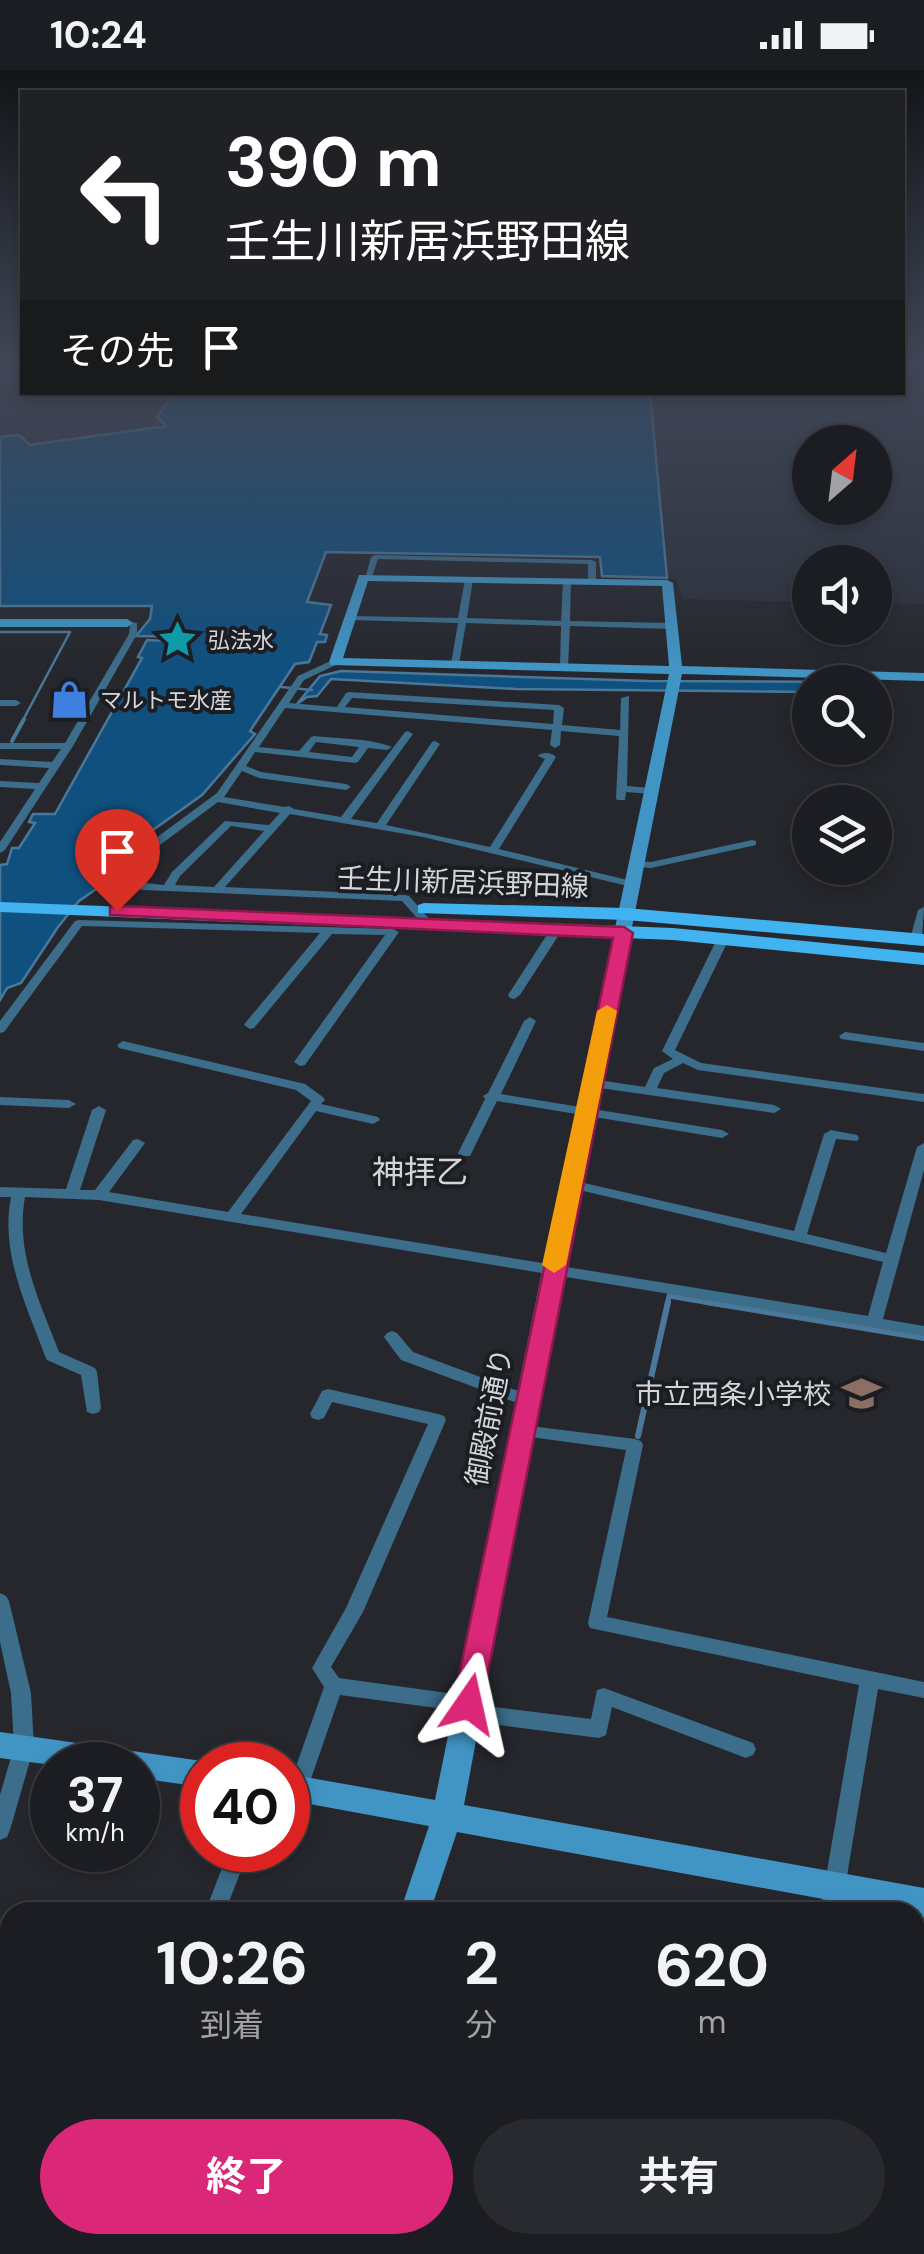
<!DOCTYPE html>
<html lang="ja">
<head>
<meta charset="utf-8">
<style>
	body { margin:0; font-family:"DM Sans","Noto Sans JP",sans-serif; background:#292a2f; color:#f1f3f6; height:100vh; display:flex; flex-direction:column; font-size:38px; white-space:nowrap }
	* { box-sizing:border-box; margin:0 }
	p { font-size:32px; color:#a0a2a5 }
	.icon { flex:none; width:55px; height:55px; fill:none; stroke:currentColor; stroke-width:2; stroke-linecap:round; stroke-linejoin:round }
	.map { position:relative; flex:1; overflow:hidden }
	.sheet { position:absolute; left:0px; top:1832px; width:925px; height:352px; display:flex; flex-direction:column; background:#1c1d22; border-radius:30px 30px 0 0; box-shadow:0 5px 15px #0003,0 0 0 2px #3a3b40 }
	.sheet>* { flex:none }
	.hud { position:absolute; left:20px; top:20px; width:885px; height:305px; border-radius:0px; box-shadow:0 5px 15px #0003,0 0 0 2px #3a3b40; background:#202124; color:#fff; overflow:hidden }
	.needle { width:65px; rotate:28deg }
	.controls { position:absolute; left:792px; top:355px; display:grid; gap:20px }
	.controls a { display:grid; place-items:center; width:100px; height:100px; border-radius:50%; background:#1c1d22; box-shadow:0 5px 15px #0003,0 0 0 2px #3a3b40; font-size:50px }
	.speed { position:absolute; left:30px; top:1672px; display:flex; gap:20px; font-size:50px; font-weight:700; text-align:center }
	.speed>* { display:grid; place-content:center; width:130px; height:130px; border-radius:50%; background:#1c1d22; box-shadow:0 5px 15px #0003,0 0 0 2px #3a3b40; line-height:1 }
	.speed small { font-size:25px; font-weight:400 }
	.speed .limit { border:15px solid #d22; background:#fff; color:#111 }
	.pin { position:absolute; display:grid; place-items:center; width:85px; height:85px; color:#fff; margin:-102px -42px; border-radius:50% 50% 50% 0; rotate:-45deg; box-shadow:0 0 10px #0007 }
	.pin .icon { rotate:45deg }
	.me { position:absolute; width:110px; margin:-55px; rotate:11deg; stroke-linejoin:round; filter:drop-shadow(0 0 8px #0008) }
	.turn { display:flex; align-items:center; gap:35px; height:210px; padding:0 40px; font-size:45px }
	.turn .icon { width:130px; height:130px; stroke-width:2.5 }
	.turn b { display:block; font-size:70px; line-height:85px }
	.then { display:flex; align-items:center; height:95px; padding:0 40px; background:#0003; gap:20px; font-size:38px }
	.eta { display:flex; justify-content:space-evenly; align-items:center; height:170px; text-align:center }
	.eta b { font-size:60px; font-weight:700; line-height:70px }
	.primary-button { display:flex; gap:20px; margin-top:auto; padding:20px 40px }
	.primary-button a { flex:1; height:115px; border-radius:60px; background:#db2777; color:#fff; font-size:40px; font-weight:700; line-height:115px; text-align:center }
	.primary-button a+a { background:#292a2f; color:#f1f3f6 }
	.status { display:flex; justify-content:space-between; align-items:center; height:70px; padding:0 50px; background:#1c1d22; direction:ltr }
	.status svg { height:28px; fill:currentColor }
	.map>svg:first-child { display:block }
</style>
</head>
<body>
<div class="status"><b>10:24</b><svg viewBox="0 0 49 12"><path d="M0 12V9h3v3zM5 12V6h3v6zM10 12V3h3v9zM15 12V0h3v12zM26 1h20v11H26zM47 4h2v5h-2z"/></svg></div>
<div class="map">
<svg width="924" height="2184" viewBox="0 0 924 2184">
	<rect width="100%" height="100%" fill="#25272d"/>
	<path fill="#2c303b" fill-rule="evenodd" d="M0,293H22V322L210,324L172,326L167,356L30,375L18,365L0,367Z
		M903,293H924V534L875,533V492H810V532L683,529L676,510L667,508L650,323L902,322ZM810,372H875V438H810Z"/>
	<path fill="#10507f" stroke="#4a789a" stroke-width="2.5" d="M208,323H650L667,508L602,506L600,487L326,482L307,532L331,535L320,564L327,565L325,572H317L309,592L295,594L250,661L255,664L202,725L143,767L106,800L102,815L79,831L58,857L21,913L7,918L0,930V795L7,794L12,778H19L35,753L29,752L33,744H55L142,588L138,587L147,570L183,572L192,567L136,566L150,549L152,536H0V367L19,365L30,375L166,356L157,347L172,326H207Z
		M341,601L648,611L844,612H810V622L516,619L331,609L317,626L307,627L297,634L320,606Z"/>
	<g fill="none" stroke-linecap="round" stroke-linejoin="round">
		<path stroke="#4a789a" stroke-width="2.5" d="M0,562H70L22,652
			M281,617L312,620"/>
		<path stroke="#4a789a" stroke-width="4" d="M12,671L24,649"/>
		<path stroke="#4a789a" stroke-width="5" d="M667,1235L669,1226L722,1235"/>
		<path stroke="#4a789a" stroke-width="6" d="M707,1232L924,1268
			M638,1366L668,1232"/>
		<path fill="#3c6d8b" fill-rule="evenodd" d="M375,485L592,490L596,492V512L592,514L588,512V494L378,489L372,507L365,509L371,487Z
			M469,507L473,509L467,548L561,551L563,511L567,509L571,511L570,551L672,553L676,556L672,559L570,556L568,597L564,600L560,597L561,556L466,553L459,594L455,597L451,594L458,553L350,550L346,548L350,546L458,548L465,509Z
			M124,551L137,553V564L73,676L5,780L0,783V772L35,719L0,717V711L39,713L49,698L0,695V689L52,692L61,679H0V673H65L129,564L130,556L124,555Z
			M335,589L339,592L338,594L304,610L289,633L337,637L346,623L349,622L559,635L564,638L562,655L620,660L621,628L629,626L627,716L652,718L657,721L652,724L626,722L625,730H617L616,728L619,666L561,661L560,675L555,678L550,675L552,660L285,638L259,677L299,681L311,667L314,666C339,669 370,668 392,677L387,680L368,678L358,692L355,693L255,682L246,696L261,702L346,714L351,717L346,720L259,708L242,701L224,727L285,737L289,736L294,739L341,747L405,662L408,661L413,664L351,749L377,753L432,672L435,671L440,674L386,755L490,777L545,689L538,686C542,681 552,683 556,687L499,779L636,812V816L632,817L423,767L290,744L225,817L405,825L409,826L432,852V856H424L402,831L143,820L119,816L114,809L137,782L217,723L298,606ZM352,628L554,640L553,654L345,637ZM316,672L359,677L352,687L309,682ZM218,732L280,743L269,755L225,751L172,802L164,815L127,811L125,809L145,786ZM231,756L264,761L214,817L175,815L180,806Z
			M0,630H16L21,633L16,636H0Z
			M752,770L756,771V775L651,798L636,797L631,794L636,791L651,792Z
			M924,837L922,869L920,871H912L910,869L918,840Z
			M79,850L393,859L399,862L305,995L300,996L294,992L385,865L332,864L254,958L250,959L244,955L246,952L320,863L82,856L4,962L0,963V951L75,851Z
			M556,857L562,860L520,925L514,929L510,928L508,925L550,860Z
			M723,866L729,869L675,980L701,993L924,1024V1032L698,1000L683,993L664,1003L657,1018L774,1035L781,1039L774,1043L586,1016L585,1013L591,1009L645,1017L654,998L673,989L662,981L717,869Z
			M530,947L536,951L501,1024L722,1060L729,1064L722,1068L497,1031L470,1086H460L458,1083L485,1029L483,1026L488,1023L524,951Z
			M845,962L924,973V981L841,969L839,966Z
			M123,971L305,1014L323,1027L325,1030L321,1034L378,1047L380,1050L373,1054L316,1041L241,1144L868,1246L883,1192L571,1118L564,1114L571,1110L794,1161L824,1064L831,1060L857,1065L859,1068L857,1071L836,1069L807,1164L886,1183L917,1077L924,1073V1100L883,1249L924,1256V1266L99,1130L25,1127C15,1183 40,1232 59,1282L95,1298L97,1302L101,1338L99,1342L93,1344L87,1342L81,1305L47,1290L45,1286C26,1234 0,1183 11,1127H0V1117L66,1119L92,1040L99,1036L106,1040L80,1120H95L133,1070L138,1069L145,1073L109,1122L228,1142L311,1031L296,1020L119,978L117,975Z
			M0,1027L69,1030L76,1034L69,1038L0,1035Z
			M392,1261L397,1263L413,1282L534,1327L536,1331L534,1335L528,1337L401,1290L384,1267L387,1263Z
			M328,1319L438,1344L444,1346L446,1350L363,1542L331,1597L339,1608L469,1626L476,1628L478,1635L591,1649L597,1620L604,1618L753,1673L756,1679L753,1685L746,1688L612,1637L606,1665L599,1668L468,1651L461,1648L459,1641L340,1625L305,1726L298,1728L291,1726L288,1719L324,1617L312,1598L346,1538L428,1354L332,1332L324,1348L318,1350L312,1348L310,1344L322,1321Z
			M522,1355L635,1369L641,1371L643,1375L607,1547L924,1612V1628L878,1619L841,1842H820L859,1615L590,1558L588,1553L626,1380L516,1365L514,1361L516,1357Z
			M0,1523L6,1526L9,1531L31,1623L34,1677L10,1760L7,1767L0,1770V1725L14,1677L11,1623L0,1572Z
			M229,1780H249L225,1842H205Z
			M924,1936V2006L915,2011V1942Z
			M0,2002L10,2006V2030L0,2026Z
			M319,2175H359L363,2184H323Z
			M746,2175H770L768,2184H744Z
			M873,2175H897L895,2184H871Z"/>
		<path fill="#4195c5" fill-rule="evenodd" d="M359,505L667,510L673,513L682,596L924,603V611L682,604L564,1201L464,1735L924,1818V1848L915,1846V1842H894L457,1762L430,1842H400L429,1756L288,1730V1704L435,1730L542,1201L669,604L331,595L329,592ZM368,511L662,516L669,596L343,588Z
			M0,549H127L133,553L127,557H0Z
			M0,1662L202,1691L212,1695H202V1717L138,1708V1695H52L0,1688Z
			M246,2175H282L278,2184H242Z"/>
		<path fill="#41b3f1" fill-rule="evenodd" d="M0,832L673,858L924,883V895L673,870L0,842Z
			M424,833L626,838L924,864V876L626,850L418,843V835Z"/>
	</g>
	<linearGradient id="sky" x2="0" y2="1"><stop stop-color="#141519"/><stop offset="0.49" stop-color="#404757"/><stop offset="1" stop-color="#404757" stop-opacity="0"/></linearGradient>
	<rect width="924" height="598" fill="url(#sky)"/>
	<path fill="#db2777" stroke="#8e194d" stroke-width="2.5" d="M117,836L624,857L633,863L480,1643L469,1647L458,1643L453,1634L613,868L110,845V837Z"/>
	<path fill="#f59e0b" d="M607,935L617,941L566,1195L554,1203L542,1195L597,941Z"/>
	<defs>
		<symbol id="sight-bare" viewBox="-9 -9 18 18"><path d="M0-6L1.8-2.2L6-1.7L2.9 1.2L3.7 5.4L0 3.3L-3.7 5.4L-2.9 1.2L-6-1.7L-1.8-2.2Z" fill="#0f9aa8" stroke="#1b1d23" stroke-width="2.5" paint-order="stroke"/></symbol>
		<symbol id="shop-bare" viewBox="-9 -9 18 18"><path d="M-5-2.5h2.3a2.7 3.5 0 0 1 5.4 0H5L5.5 6h-11ZM-1.5-2.5h3a1.5 2.3 0 0 0-3 0Z" fill="#3f7fe0" stroke="#1b1d23" stroke-width="2.5" paint-order="stroke"/></symbol>
		<symbol id="school-bare" viewBox="-9 -9 18 18"><path d="M0-5L7-2L0 1L-7-2ZM-4 1L0 2.5L4 1V4Q0 6-4 4Z" fill="#8d6e63" stroke="#1b1d23" stroke-width="2.5" paint-order="stroke"/></symbol>
	</defs>
	<g fill-rule="evenodd">
		<use href="#sight-bare" x="150" y="542" width="55" height="55"/>
		<use href="#shop-bare" x="42" y="602" width="55" height="55"/>
		<use href="#school-bare" x="834" y="1296" width="55" height="55"/>
	</g>
	<g text-anchor="middle" stroke-width="8" stroke-linejoin="round" paint-order="stroke">
		<g font-size="22" fill="#d3d5d9" stroke="#1b1d23" text-anchor="start">
			<text x="208" y="578">弘法水</text>
			<text x="100" y="638">マルトモ水産</text>
		</g>
		<g font-size="28" fill="#d3d5d9" stroke="#1b1d23">
			<text transform="translate(463 812) rotate(2)" y="10">壬生川新居浜野田線</text>
			<text transform="translate(489 1347) rotate(-79)" y="10">御殿前通り</text>
		</g>
		<g font-size="28" fill="#d3d5d9" stroke="#1b1d23" text-anchor="end">
			<text x="831" y="1334">市立西条小学校</text>
		</g>
		<g font-size="32" fill="#d3d5d9" stroke="#1b1d23">
			<text x="420" y="1113">神拝乙</text>
		</g>
	</g>
</svg>
<div class="controls">
<a><svg class="needle" viewBox="-14 -14 28 28"><path d="M0-13l5 13h-10z" fill="#e53935"/><path d="M0 13l5-13h-10z" fill="#a0a2a5"/></svg></a>
<a><svg class="icon" aria-label="sound" viewBox="0 0 24 24"><path d="M4 9h4l5-4v14l-5-4H4zM17 9q2 3 0 6"/></svg></a>
<a><svg class="icon" aria-label="search" viewBox="0 0 24 24"><circle cx="10" cy="10" r="6"/><path d="M15 15l6 6"/></svg></a>
<a><svg class="icon" aria-label="layers" viewBox="0 0 24 24"><path d="M12 4l9 5-9 5-9-5zM3 14l9 5 9-5"/></svg></a>
</div>
<div class="speed"><div>37<small>km/h</small></div><div class="limit">40</div></div>
<div class="pin" style="left:117px;top:841px;background:#d93025"><svg class="icon" aria-label="arrive" viewBox="0 0 24 24"><path d="M6 21V4h12l-3 4 3 4H6"/></svg></div>
<svg class="me" style="left:469px;top:1634px" viewBox="-20 -20 40 40"><path d="M0-17L14 15 0 8-14 15z" fill="#db2777" stroke="#fff" stroke-width="4"/></svg>
<div class="hud">
<div class="turn"><svg class="icon" aria-label="left" viewBox="0 0 24 24"><path d="M17 20v-9H6M10 6l-5 5 5 5"/></svg><div><b>390 m</b>壬生川新居浜野田線</div></div>
<div class="then">その先<svg class="icon" aria-label="arrive" viewBox="0 0 24 24"><path d="M6 21V4h12l-3 4 3 4H6"/></svg></div>
</div>
<section class="sheet">
<div class="eta">
<div><b>10:26</b><p>到着</p></div>
<div><b>2</b><p>分</p></div>
<div><b>620</b><p>m</p></div>
</div>
<div class="primary-button"><a>終了</a><a>共有</a></div>
</section>
</div>
</body>
</html>
